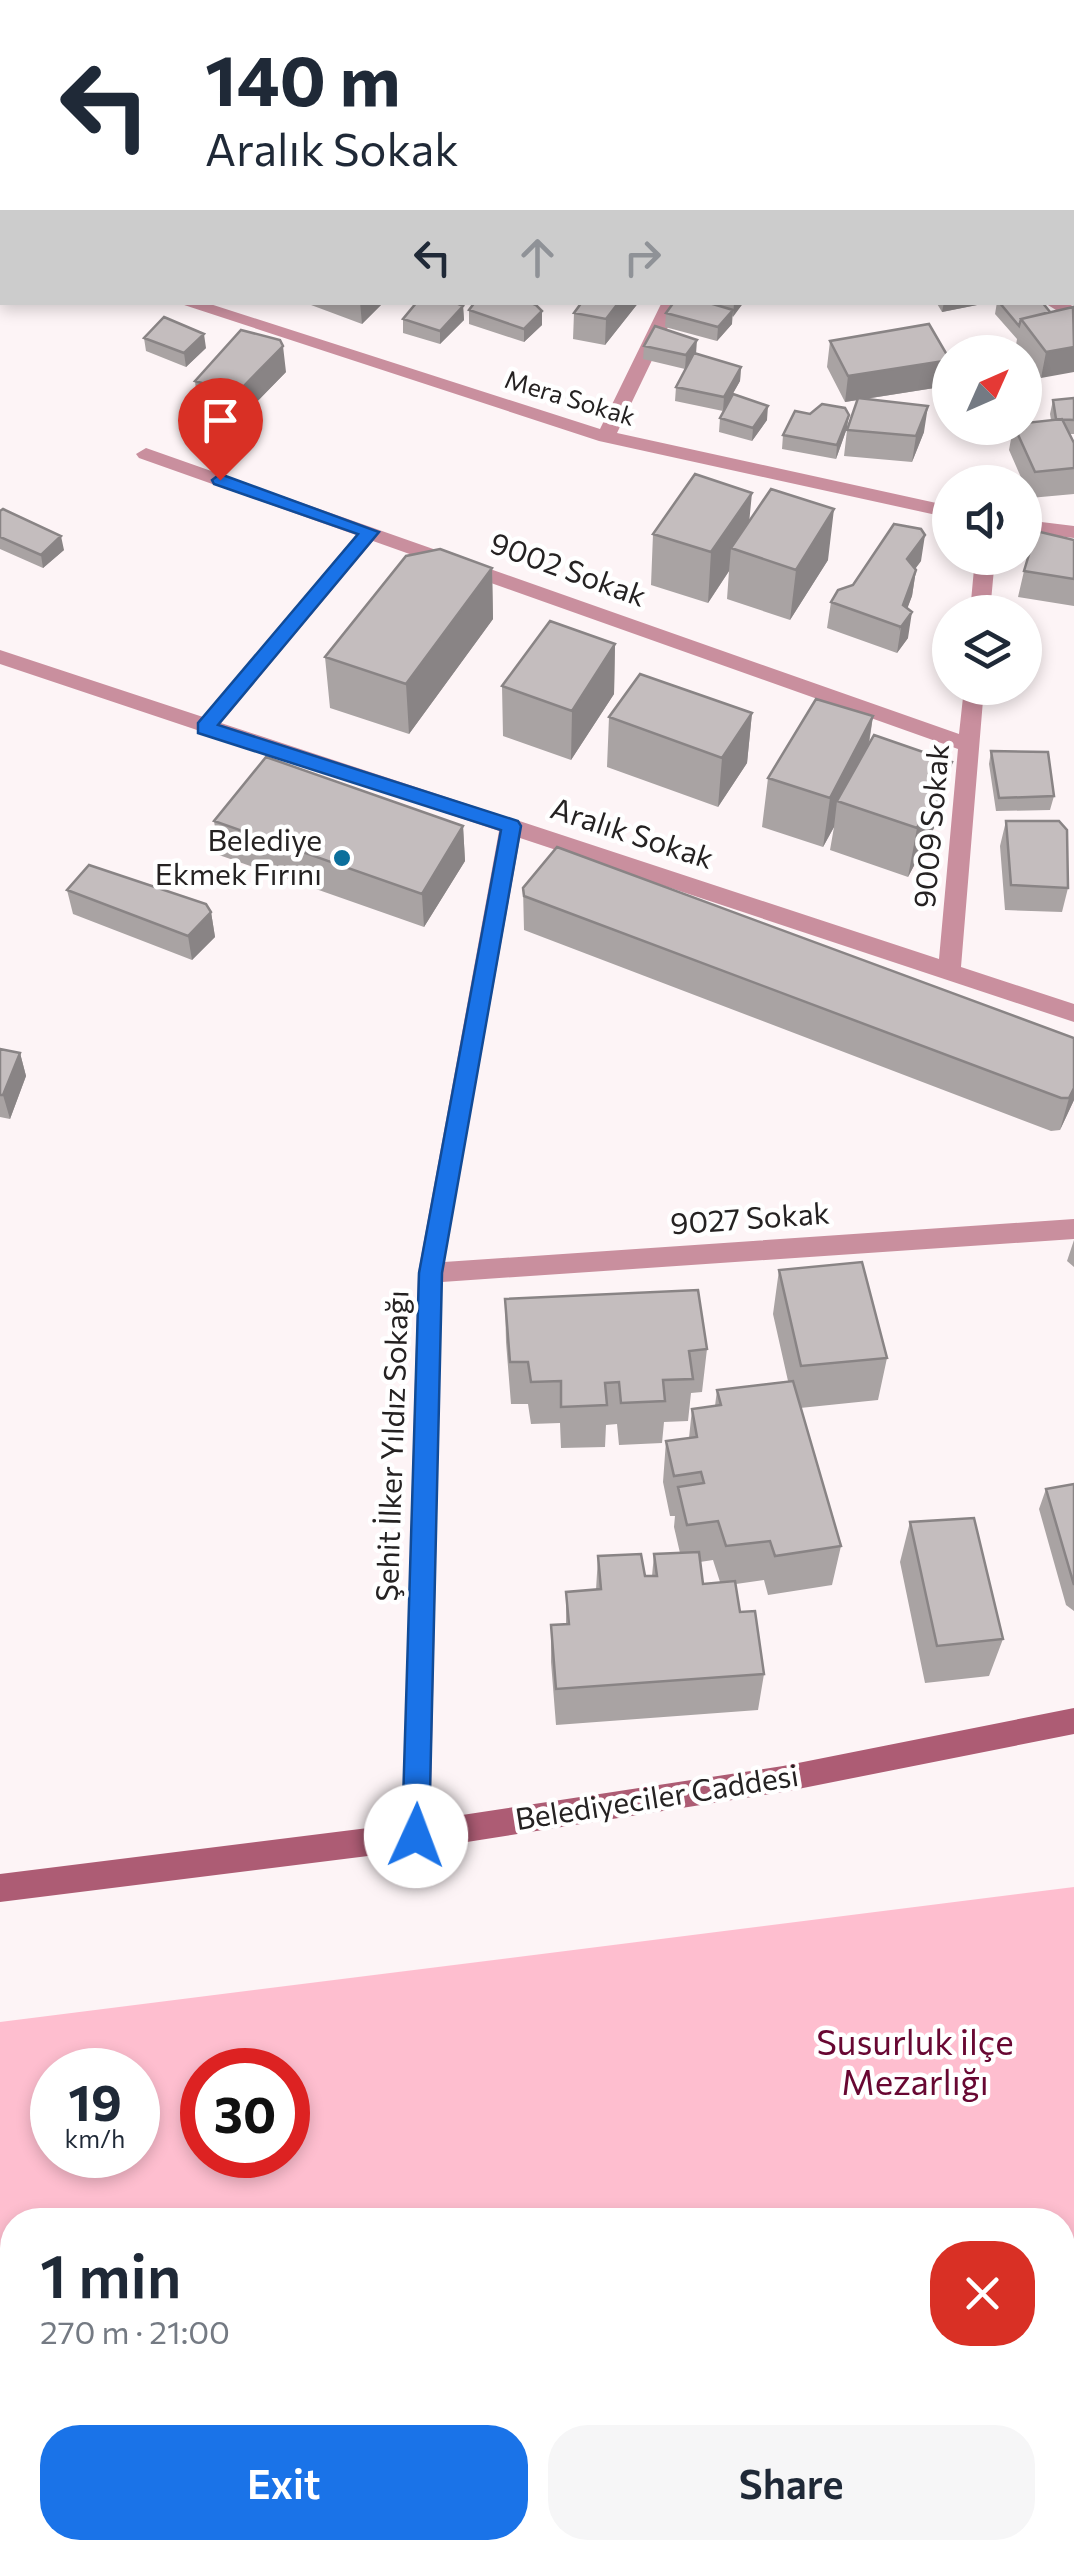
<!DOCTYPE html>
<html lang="en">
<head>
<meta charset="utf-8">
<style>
	body { margin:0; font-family:Commissioner,sans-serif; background:#f6f6f7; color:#1f2937; height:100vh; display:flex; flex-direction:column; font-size:38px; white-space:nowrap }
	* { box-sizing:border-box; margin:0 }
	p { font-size:32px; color:#747a83 }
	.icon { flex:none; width:55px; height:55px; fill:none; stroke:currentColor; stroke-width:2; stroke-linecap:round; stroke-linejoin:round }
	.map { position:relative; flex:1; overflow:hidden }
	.sheet { position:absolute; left:0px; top:2208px; width:1075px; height:352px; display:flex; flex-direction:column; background:#fff; border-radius:40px 40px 0 0; box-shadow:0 5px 15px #0003 }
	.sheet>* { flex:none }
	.banner { position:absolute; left:0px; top:0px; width:1075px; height:305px; box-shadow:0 5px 15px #0003; background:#fff; color:#1f2937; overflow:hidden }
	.needle { width:65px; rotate:45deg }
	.controls { position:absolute; left:932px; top:335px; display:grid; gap:20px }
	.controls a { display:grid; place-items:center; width:110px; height:110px; border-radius:50%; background:#fff; box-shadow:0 5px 15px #0003; font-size:50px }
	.speed { position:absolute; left:30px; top:2048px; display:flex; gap:20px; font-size:50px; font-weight:700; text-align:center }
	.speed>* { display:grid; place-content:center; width:130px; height:130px; border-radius:50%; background:#fff; box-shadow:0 5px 15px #0003; line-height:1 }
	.speed small { font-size:25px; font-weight:400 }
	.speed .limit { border:15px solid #d22; background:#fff; color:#111 }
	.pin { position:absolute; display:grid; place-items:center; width:85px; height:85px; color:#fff; margin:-102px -42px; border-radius:50% 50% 50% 0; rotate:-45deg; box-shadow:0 0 10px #0007 }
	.pin .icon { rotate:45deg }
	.me { position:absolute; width:110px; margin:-55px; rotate:2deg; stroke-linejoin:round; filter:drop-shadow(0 0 8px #0008) }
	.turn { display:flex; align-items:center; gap:35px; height:210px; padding:0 40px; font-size:45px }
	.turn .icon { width:130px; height:130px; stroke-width:2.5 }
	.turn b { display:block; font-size:70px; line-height:85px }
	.lanes { display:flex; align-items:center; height:95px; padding:0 40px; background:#0003; justify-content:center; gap:50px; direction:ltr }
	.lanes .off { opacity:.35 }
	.round { display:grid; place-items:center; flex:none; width:105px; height:105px; border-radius:40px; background:#f6f6f7 }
	.headline { display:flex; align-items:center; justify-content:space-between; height:170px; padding:0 40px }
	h1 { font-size:60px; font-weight:600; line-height:75px }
	.primary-button { display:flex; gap:20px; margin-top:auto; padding:20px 40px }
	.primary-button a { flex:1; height:115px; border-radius:40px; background:#1a73e8; color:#fff; font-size:40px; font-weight:600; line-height:115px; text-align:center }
	.primary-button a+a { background:#f6f6f7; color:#1f2937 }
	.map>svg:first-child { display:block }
</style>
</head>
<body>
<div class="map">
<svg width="1074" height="2559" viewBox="0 0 1074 2559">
	<rect width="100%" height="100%" fill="#fdf4f6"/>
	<path fill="#febecf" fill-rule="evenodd" d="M1074,1887V2559H0V2022ZM52,2070H138V2155H52ZM202,2070H288V2155H202ZM12,2220H1062V2548H12Z"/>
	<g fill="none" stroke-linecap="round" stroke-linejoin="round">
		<path fill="#c98f9e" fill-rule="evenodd" d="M529,0H548L549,2H531Z
			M1074,66V76L1072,77V66Z
			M0,198H2V209H0Z
			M175,302H204L600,429L662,302H680L617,433L950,506V518L599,441Z
			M1043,302H1066L1074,307V321Z
			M146,448L959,734L964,688H984L961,967L1074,1004V1022L520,838L444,1262L1074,1219V1239L442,1282L430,1836L426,1846L416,1850L406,1846L402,1836L418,1273L499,831L0,664V650L203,717L356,535L139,458L136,454ZM373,541L958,749L939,959L221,723Z
			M1025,520L1074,526V538L1025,532Z
			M975,558H995L990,612H970Z"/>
		<path fill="#ad5c74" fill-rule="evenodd" d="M1074,1708V1734L783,1792L416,1850L0,1902V1874L416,1822L783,1766Z"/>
	</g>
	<path fill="#a9a3a3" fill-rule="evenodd" d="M1072,196L1074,197V280L1072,279Z
		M303,302H384L362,324Z
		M576,302H639L605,345L573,339L574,313L581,304Z
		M674,302H744L732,317V324L717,341L665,327L666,313Z
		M936,302H992L942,312Z
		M997,302H1042L1050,312L1073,307L1041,378L1025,357V352H1022L1016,345L1017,339L995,314Z
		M463,306L464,320L440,344L403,333V319Z
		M469,310L542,311V325L524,342L469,324Z
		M144,338L206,348L186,367L146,351Z
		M830,341L950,358L947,386L865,399L924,432L912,462L844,456L847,430L857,400L845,402L827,367Z
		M644,346L696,354L741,367L740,381L723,411L675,401L676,387L685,369L643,359Z
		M286,372L240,419L198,407L195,381Z
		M1074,398V434H1069L1074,443V494L1030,498L1025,487V482H1023L1009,450L1013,428H1025L1051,420L1050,414L1053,400Z
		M720,418L767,420L752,441L719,432Z
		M847,428L836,459L782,449L783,435Z
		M0,511L64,550L43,568L0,549Z
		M750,521L828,560L790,620L727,599L729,571L708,603L651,585L653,534Z
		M1074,540V606L1018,597L1024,571Z
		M921,561L915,569L916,570L912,596L907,608L908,638L897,653L827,628L831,602Z
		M492,568L493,619L409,734L330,708L325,657Z
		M615,644L614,694L571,760L503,736L502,686Z
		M752,713L747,763L718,807L607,767L609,717Z
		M873,716L869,745L943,811L908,877L830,850L834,827L823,847L762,827L768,778Z
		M991,751L1054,796L1050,810L996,811L989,764Z
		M214,821L463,826L465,861L424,927L219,855Z
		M1006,821L1068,888L1062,912L1005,910L1000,846Z
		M523,888L1074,1038V1100L1060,1130L1051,1131L524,930Z
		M67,890L211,912L215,937L192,960L73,914Z
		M0,1049L20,1053L26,1076L10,1119L0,1117Z
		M1074,1240V1267L1067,1261Z
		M779,1270L887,1358L878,1400L800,1408L841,1546L832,1585L768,1595L764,1580L736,1584L740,1612L764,1674L758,1710L556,1725L551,1662V1625L566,1624V1592L596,1590L598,1556L645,1576H652L654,1554L680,1553L674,1527L675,1516H670L663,1482L666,1441L689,1438L692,1409L715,1406L717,1390L788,1381L773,1314ZM713,1560L720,1582L703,1584L700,1562Z
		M505,1299L707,1349L702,1392L691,1393L688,1421L664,1422L662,1443L619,1445L617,1424L606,1425L605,1447L561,1448L560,1423L531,1424L528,1404H511L506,1342Z
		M1074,1484V1611L1066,1605L1039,1509L1046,1489Z
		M910,1522L1003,1639L989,1676L925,1683L900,1562Z"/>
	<path fill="#898485" d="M360,302H384L362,324Z
		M619,302H639L605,345L606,319Z
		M735,302H744L733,317L734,303Z
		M944,302H992L942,312Z
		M463,306L464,320L440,344V331Z
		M733,310L732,324L717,341L718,327Z
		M542,311V325L524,342V329Z
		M204,334L206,348L186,367L184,353Z
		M697,340L696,354L685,369L686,355Z
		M283,346L286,372L240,419L237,393Z
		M1074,347V372L1041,378L1046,352Z
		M950,360L947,386L845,402L848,376Z
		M741,367L740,381L723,411L724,397Z
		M768,406L767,420L752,441L753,428Z
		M928,406L924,432L912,462L916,436Z
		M849,415L847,428L836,459L837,445Z
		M752,493L747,544L731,548L729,571L708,603L711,552Z
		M834,509L828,560L790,620L796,570Z
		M925,535L921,561L903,585L907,559Z
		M61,536L64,550L43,568L41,555Z
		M492,568L493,619L409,734L406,684Z
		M916,570L912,596L899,631L903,605Z
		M912,612L908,638L897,653L901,627Z
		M615,644L614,694L571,760L572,711Z
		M752,713L747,763L718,807L722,758Z
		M873,716L865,765L837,801L834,827L823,847L830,798Z
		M952,762L943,811L908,877L917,828Z
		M463,826L465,861L424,927L422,894Z
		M211,912L215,937L192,960L188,936Z
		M20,1053L26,1076L10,1119L3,1095Z
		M1074,1088V1100L1060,1130L1069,1098Z"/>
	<path fill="#c4bdbe" stroke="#898485" stroke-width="2.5" d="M706,0H721L726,2H701Z
		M923,0H1018L1022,2H927Z
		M417,302H454L463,306L440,331L403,319Z
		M475,302H529L536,305L542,311L524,329L469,310Z
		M582,302H619L606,319L574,313Z
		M674,302H706L733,310L718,327L666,313Z
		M999,302H1042L1050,312L1021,319L1019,326Z
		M1073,307L1074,347L1046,352L1021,319Z
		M164,317L204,334L184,353L144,338Z
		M929,324L950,360L848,376L830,341Z
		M655,326L697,340L686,355L644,346Z
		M241,330L280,340L283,346L237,393L195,381Z
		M995,344L1000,352H972L970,349Z
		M694,353L741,367L724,397L676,387Z
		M733,394L768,406L753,428L720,418Z
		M858,398L928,406L916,436L847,430Z
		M1074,398V420L1056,419L1053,400Z
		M822,404L845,408L849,415L837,445L783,435L795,411L810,414Z
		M1062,419L1074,443V468L1035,472L1015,428H1025V423Z
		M695,474L752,493L711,552L653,534Z
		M771,489L834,509L796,570L731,548Z
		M3,509L61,536L41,555L0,537V511Z
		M894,524L921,529L925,535L907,559L916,570L903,605L912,612L901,627L831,602L838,590L853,585Z
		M1036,531L1074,540V579L1024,571Z
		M440,549L492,568L406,684L325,657L406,556Z
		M550,621L615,644L572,711L502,686Z
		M640,674L752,713L722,758L609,717Z
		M816,699L873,716L830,798L768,778Z
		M874,735L952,762L917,828L837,801Z
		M991,751L1048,752L1054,796L999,798Z
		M266,757L463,826L422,894L214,821Z
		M1006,821H1059L1067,830L1068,888L1011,885Z
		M557,847L1074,1038V1088L1069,1098H1061L524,896L523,888Z
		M89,865L206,904L211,912L188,936L67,890Z
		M0,1049L20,1053L3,1095H0Z
		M862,1262L887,1358L801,1366L779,1270Z
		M698,1290L707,1349L689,1351L693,1379L663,1380L665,1401L621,1403L619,1382L605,1383L607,1405L561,1407V1381L531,1382L528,1362H510L505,1299Z
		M793,1381L841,1546L775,1556L770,1541L726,1546L718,1521L687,1525L678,1487L704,1483L701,1472L674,1476L666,1441L697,1437L692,1409L721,1405L717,1390Z
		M1074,1484V1585L1046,1489Z
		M974,1518L1003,1639L937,1646L910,1522Z
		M699,1552L703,1584L735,1581L740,1612L755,1611L764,1674L556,1689L551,1625L569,1624L566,1592L601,1589L598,1556L641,1554L645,1576H657L654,1554Z"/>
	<path fill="#1a73e8" stroke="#114b97" stroke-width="2.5" d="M220,474L379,532L218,725L518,821L521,826L442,1273L429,1836L425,1845L416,1848L406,1845L402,1836L419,1273L501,830L198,733V723L358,534L214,484L212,480Z"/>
	<circle fill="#0b6f9c" stroke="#fff" stroke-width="4" cx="342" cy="858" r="10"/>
	<g text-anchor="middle" stroke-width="9" stroke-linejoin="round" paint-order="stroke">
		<g font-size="25" fill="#252222" stroke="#fff">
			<text transform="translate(570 398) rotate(17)" y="9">Mera Sokak</text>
		</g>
		<g font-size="30" fill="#252222" stroke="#fff">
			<text transform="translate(568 570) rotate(20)" y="10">9002 Sokak</text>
			<text transform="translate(932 826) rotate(-85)" y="10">9009 Sokak</text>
			<text transform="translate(632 834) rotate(18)" y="10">Aralık Sokak</text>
			<text transform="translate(750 1219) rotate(-4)" y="10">9027 Sokak</text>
			<text transform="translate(393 1446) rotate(-88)" y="10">Şehit İlker Yıldız Sokağı</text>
			<text transform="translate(657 1798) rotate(-9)" y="10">Belediyeciler Caddesi</text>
		</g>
		<g font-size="30" fill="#252222" stroke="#fff" text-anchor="end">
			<text x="322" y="851">Belediye<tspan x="322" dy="34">Ekmek Fırını</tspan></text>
		</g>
		<g font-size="35" fill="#680732" stroke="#fff">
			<text x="915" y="2055">Susurluk ilçe<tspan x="915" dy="40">Mezarlığı</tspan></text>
		</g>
	</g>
</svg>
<div class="controls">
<a><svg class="needle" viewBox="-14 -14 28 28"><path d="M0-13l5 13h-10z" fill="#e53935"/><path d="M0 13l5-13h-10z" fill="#747a83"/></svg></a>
<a><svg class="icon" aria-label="sound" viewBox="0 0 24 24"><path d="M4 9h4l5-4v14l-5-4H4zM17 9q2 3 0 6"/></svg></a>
<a><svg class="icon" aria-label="layers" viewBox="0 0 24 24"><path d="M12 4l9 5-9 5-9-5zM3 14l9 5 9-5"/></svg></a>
</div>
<div class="speed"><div>19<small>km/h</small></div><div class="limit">30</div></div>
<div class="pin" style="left:220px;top:480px;background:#d93025"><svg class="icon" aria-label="arrive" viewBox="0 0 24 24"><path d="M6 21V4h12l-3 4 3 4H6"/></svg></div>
<svg class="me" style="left:416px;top:1836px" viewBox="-20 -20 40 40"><circle r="19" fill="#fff"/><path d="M0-13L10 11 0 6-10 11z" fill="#1a73e8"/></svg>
<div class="banner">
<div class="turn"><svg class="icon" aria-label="left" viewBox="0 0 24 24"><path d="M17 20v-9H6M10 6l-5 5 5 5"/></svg><div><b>140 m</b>Aralık Sokak</div></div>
<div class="lanes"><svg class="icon" aria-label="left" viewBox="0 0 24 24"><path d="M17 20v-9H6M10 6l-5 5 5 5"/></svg><svg class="icon off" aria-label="ahead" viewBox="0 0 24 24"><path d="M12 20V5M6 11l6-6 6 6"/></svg><svg class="icon off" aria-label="right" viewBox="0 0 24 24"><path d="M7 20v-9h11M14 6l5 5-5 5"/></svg></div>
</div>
<section class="sheet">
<div class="headline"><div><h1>1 min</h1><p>270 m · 21:00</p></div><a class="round" style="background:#d93025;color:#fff"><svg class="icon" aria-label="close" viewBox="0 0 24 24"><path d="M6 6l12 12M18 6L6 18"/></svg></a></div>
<div class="primary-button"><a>Exit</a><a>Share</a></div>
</section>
</div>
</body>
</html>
